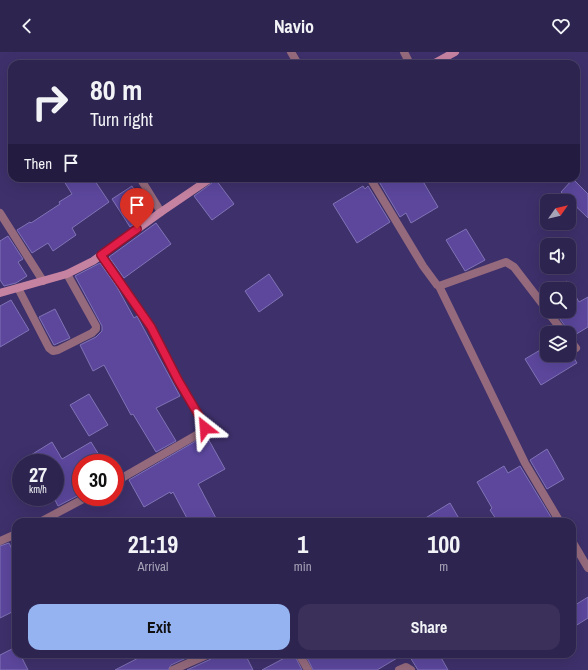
<!DOCTYPE html>
<html lang="en">
<head>
<meta charset="utf-8">
<style>
	body { margin:0; font-family:"Archivo Narrow",sans-serif; background:#3a305a; color:#f1f3f6; height:100vh; display:flex; flex-direction:column; font-size:15px; white-space:nowrap }
	* { box-sizing:border-box; margin:0 }
	p { font-size:13px; color:#a7a4b7 }
	.icon { flex:none; width:22px; height:22px; fill:none; stroke:currentColor; stroke-width:2; stroke-linecap:round; stroke-linejoin:round }
	.map { position:relative; flex:1; overflow:hidden }
	.panel { position:absolute; left:12px; top:466px; width:564px; height:140px; display:flex; flex-direction:column; background:#2e2450; border-radius:12px; box-shadow:0 4px 16px #0002,0 0 0 1px #494167 }
	.panel>* { flex:none }
	.top-card { position:absolute; left:8px; top:8px; width:572px; height:122px; border-radius:12px; box-shadow:0 4px 16px #0002,0 0 0 1px #494167; background:#2e2450; color:#f1f3f6; overflow:hidden }
	.needle { width:26px; rotate:56deg }
	.controls { position:absolute; left:540px; top:142px; display:grid; gap:8px }
	.controls a { display:grid; place-items:center; width:36px; height:36px; border-radius:8px; background:#2e2450; box-shadow:0 4px 16px #0002,0 0 0 1px #494167; font-size:20px }
	.speed { position:absolute; left:12px; top:402px; display:flex; gap:8px; font-size:20px; font-weight:700; text-align:center }
	.speed>* { display:grid; place-content:center; width:52px; height:52px; border-radius:50%; background:#2e2450; box-shadow:0 4px 16px #0002,0 0 0 1px #494167; line-height:1 }
	.speed small { font-size:10px; font-weight:400 }
	.speed .limit { border:6px solid #d22; background:#fff; color:#111 }
	.pin { position:absolute; display:grid; place-items:center; width:34px; height:34px; color:#fff; margin:-41px -17px; border-radius:50% 50% 50% 0; rotate:-45deg; box-shadow:0 0 4px #0007 }
	.pin .icon { rotate:45deg }
	.me { position:absolute; width:44px; margin:-22px; rotate:332deg; stroke-linejoin:round; filter:drop-shadow(0 0 3px #0008) }
	.turn { display:flex; align-items:center; gap:14px; height:84px; padding:0 16px; font-size:18px }
	.turn .icon { width:52px; height:52px; stroke-width:2.5 }
	.turn b { display:block; font-size:28px; line-height:34px }
	.then { display:flex; align-items:center; height:38px; padding:0 16px; background:#0003; gap:8px; font-size:15px }
	.eta { display:flex; justify-content:space-evenly; align-items:center; height:68px; text-align:center }
	.eta b { font-size:24px; font-weight:800; line-height:28px }
	.button { display:flex; gap:8px; margin-top:auto; padding:8px 16px }
	.button a { flex:1; height:46px; border-radius:12px; background:#95b2f1; color:#111; font-size:16px; font-weight:800; line-height:46px; text-align:center }
	.button a+a { background:#3a305a; color:#f1f3f6 }
	header { display:flex; justify-content:space-between; align-items:center; height:52px; padding:0 16px; background:#2e2450; font-size:18px; font-weight:800 }
	.map>svg:first-child { display:block }
</style>
</head>
<body>
<header><svg class="icon" aria-label="back" viewBox="0 0 24 24"><path d="M15 5l-7 7 7 7"/></svg>Navio<svg class="icon" aria-label="heart" viewBox="0 0 24 24"><path d="M12 20l-8-8c-3-5 5-10 8-4 3-6 11-1 8 4z"/></svg></header>
<div class="map">
<svg width="588" height="618" viewBox="0 0 588 618">
	<rect width="100%" height="100%" fill="#3e306b"/>
	<path fill="#5c479d" stroke="#8073b6" d="M62,126H93L109,150L72,176L76,183L53,199L48,191L32,201L17,178L30,170L31,171L60,152L59,150L72,142Z
		M382,126H421L438,155L411,171L406,161L400,165L378,128Z
		M573,127L588,142V166L561,140Z
		M216,128L234,152L212,168L194,144Z
		M132,134L149,162L130,175L112,147Z
		M363,134L365,137L368,134L390,170L357,191L333,152Z
		M156,171L171,192L124,226L109,205Z
		M466,177L485,208L465,219L446,188Z
		M8,184L23,207L18,210L27,224L16,231L4,234L0,228V189Z
		M100,211L117,235L134,266L137,264L138,266L180,344L156,356L176,389L156,400L133,362L131,363L104,313L93,319L80,293L96,285L102,279V274L75,224Z
		M269,222L283,243L259,260L245,239Z
		M567,229L579,250L588,245V275L573,284L569,282L568,278L554,259H569V237H553Z
		M11,248L29,278L0,295V254Z
		M55,257L70,286L54,293L39,265Z
		M547,294V303H569V298L577,311L541,333L525,307Z
		M89,342L108,373L89,384L70,353Z
		M206,383L225,417L198,432L218,470H189L173,440L171,442L170,440L144,455L129,428Z
		M52,390L62,407L91,390L104,411H81V442L58,454L55,448L56,411H18Z
		M547,397L564,427L547,437L530,408Z
		M504,414L508,421L520,414L554,470H498L490,458L492,456L477,430Z
		M450,451L461,470H419Z
		M9,491L16,505V558L0,566V494Z
		M588,545V566L572,576V555Z
		M16,595V602H20L28,618H0V603Z
		M146,602H195L171,613L168,618H115Z
		M214,602H245L253,618H187L211,607Z
		M292,602H294L302,618H262Z
		M305,602H404L377,618H313Z
		M408,602H439L448,618H418Z"/>
	<g fill="none" stroke-linecap="round" stroke-linejoin="round">
		<path stroke="#956a7d" stroke-width="8" d="M291,0L298,12
			M404,0L410,12
			M140,126L161,160
			M370,126L423,214L437,233L439,234L506,210L514,215L547,258
			M0,161L43,229
			M101,203L151,275L178,328L205,375V377L200,381L115,430
			M439,234L525,411L560,470
			M18,236L49,296L53,299L58,298L92,281L96,277V274L67,222
			M547,259L564,281
			M569,287L576,296
			M40,470L87,445
			M492,470H493
			M0,489L16,482
			M572,489L588,516
			M299,602L308,618
			M173,618L209,602
			M399,618L406,615L411,618"/>
		<path stroke="#c683a1" stroke-width="8" d="M433,12L455,0
			M0,241L67,222L93,209L161,160L211,126"/>
	</g>
	<g fill="none" stroke-linecap="round" stroke-linejoin="round">
		<defs>
			<path id="route" d="M137,177L101,203L151,275L178,328L205,374V376"/>
		</defs>
		<use href="#route" stroke="#92132f" stroke-width="10"/>
		<use href="#route" stroke="#e11d48" stroke-width="7"/>
	</g>
</svg>
<div class="controls">
<a><svg class="needle" viewBox="-14 -14 28 28"><path d="M0-13l5 13h-10z" fill="#e53935"/><path d="M0 13l5-13h-10z" fill="#a7a4b7"/></svg></a>
<a><svg class="icon" aria-label="sound" viewBox="0 0 24 24"><path d="M4 9h4l5-4v14l-5-4H4zM17 9q2 3 0 6"/></svg></a>
<a><svg class="icon" aria-label="search" viewBox="0 0 24 24"><circle cx="10" cy="10" r="6"/><path d="M15 15l6 6"/></svg></a>
<a><svg class="icon" aria-label="layers" viewBox="0 0 24 24"><path d="M12 4l9 5-9 5-9-5zM3 14l9 5 9-5"/></svg></a>
</div>
<div class="speed"><div>27<small>km/h</small></div><div class="limit">30</div></div>
<div class="pin" style="left:137px;top:177px;background:#d93025"><svg class="icon" aria-label="arrive" viewBox="0 0 24 24"><path d="M6 21V4h12l-3 4 3 4H6"/></svg></div>
<svg class="me" style="left:205px;top:376px" viewBox="-20 -20 40 40"><path d="M0-17L14 15 0 8-14 15z" fill="#e11d48" stroke="#fff" stroke-width="4"/></svg>
<div class="top-card">
<div class="turn"><svg class="icon" aria-label="right" viewBox="0 0 24 24"><path d="M7 20v-9h11M14 6l5 5-5 5"/></svg><div><b>80 m</b>Turn right</div></div>
<div class="then">Then<svg class="icon" aria-label="arrive" viewBox="0 0 24 24"><path d="M6 21V4h12l-3 4 3 4H6"/></svg></div>
</div>
<section class="panel">
<div class="eta">
<div><b>21:19</b><p>Arrival</p></div>
<div><b>1</b><p>min</p></div>
<div><b>100</b><p>m</p></div>
</div>
<div class="button"><a>Exit</a><a>Share</a></div>
</section>
</div>
</body>
</html>
